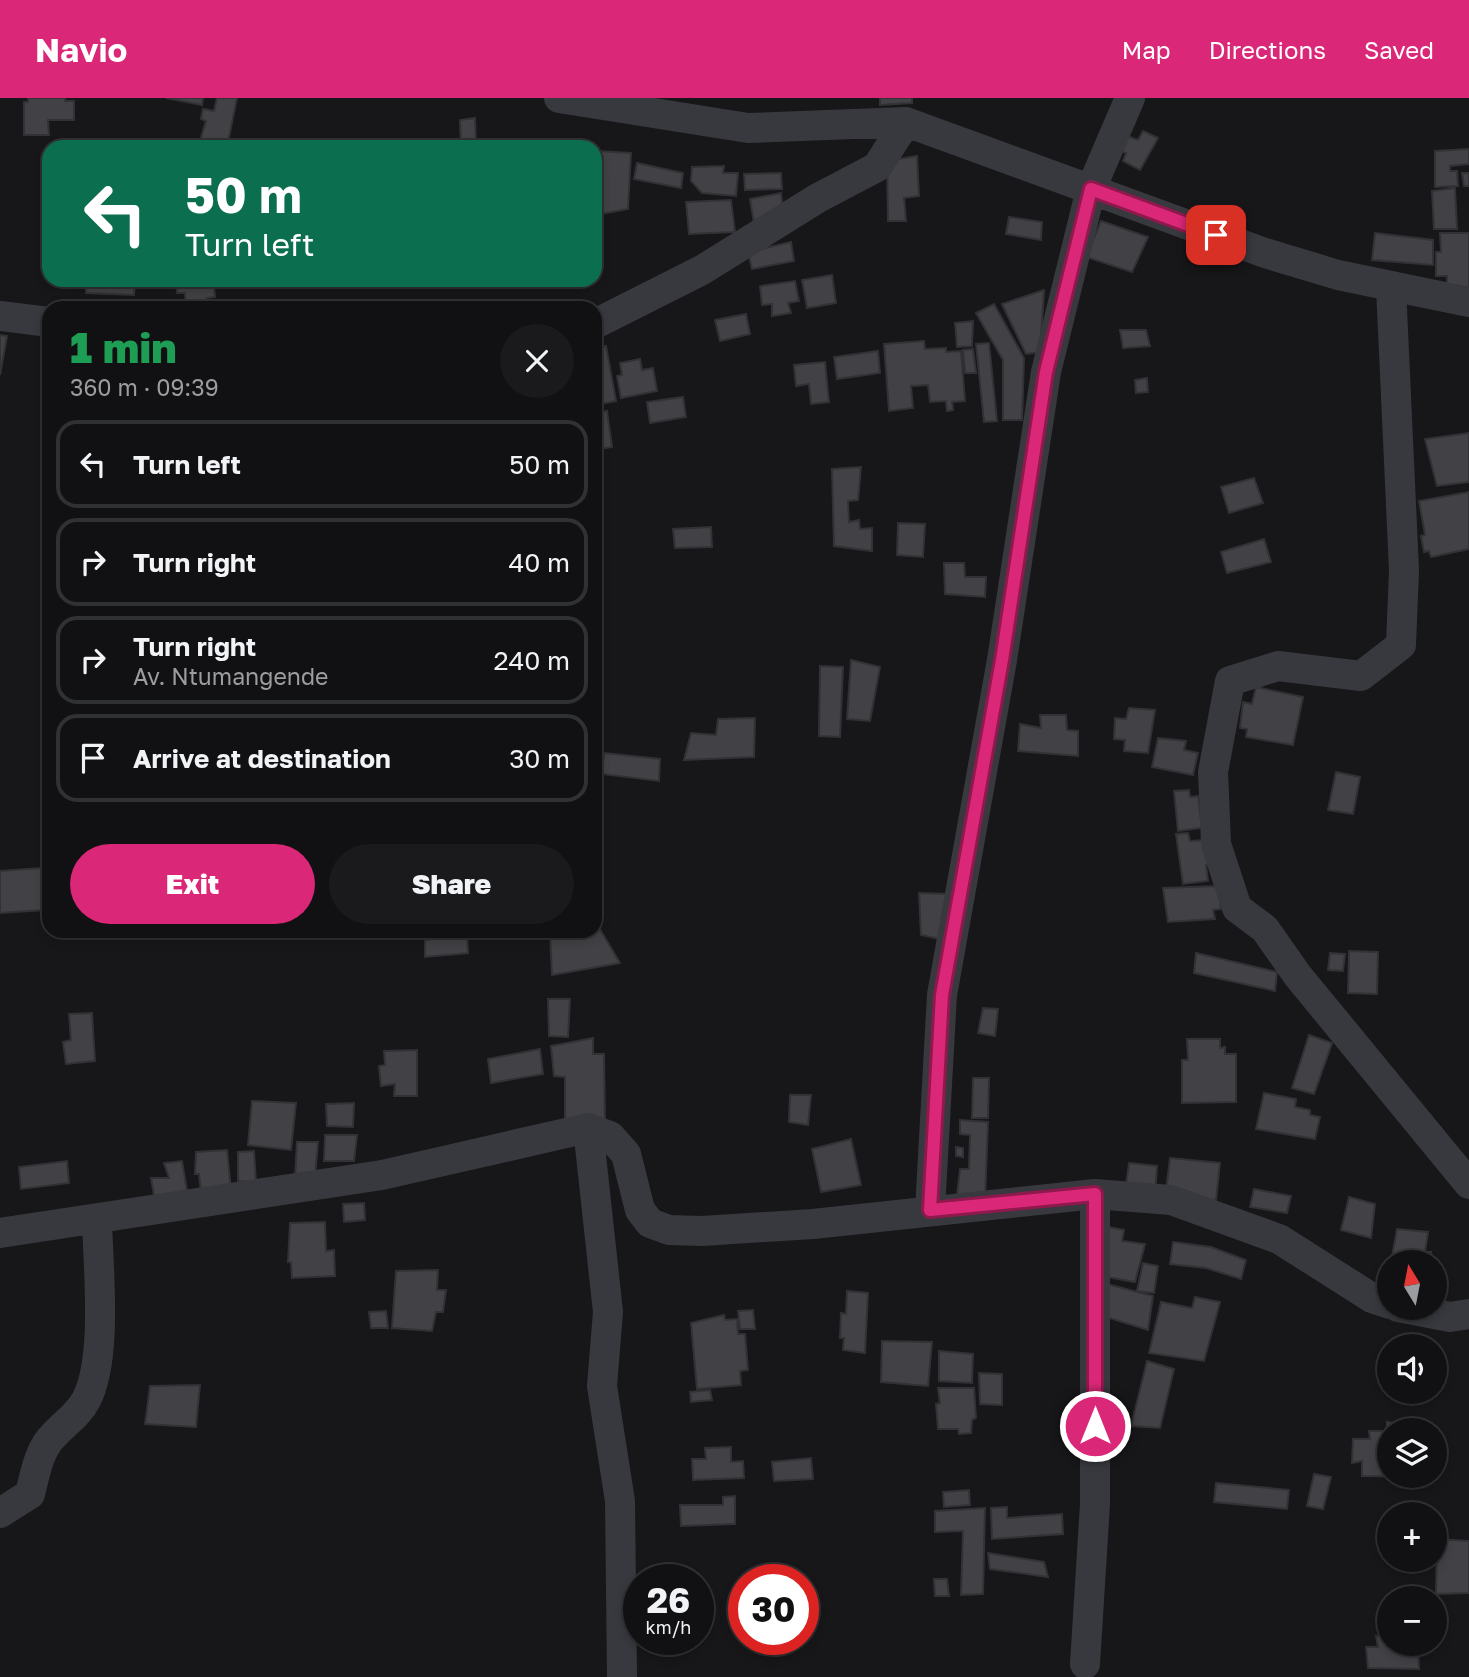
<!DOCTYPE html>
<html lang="en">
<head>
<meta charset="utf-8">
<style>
	body { margin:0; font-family:"Golos Text",sans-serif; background:#1a1a1c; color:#f1f3f6; height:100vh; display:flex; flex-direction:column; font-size:26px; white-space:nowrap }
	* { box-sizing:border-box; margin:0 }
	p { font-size:23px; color:#9c9da0 }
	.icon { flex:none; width:38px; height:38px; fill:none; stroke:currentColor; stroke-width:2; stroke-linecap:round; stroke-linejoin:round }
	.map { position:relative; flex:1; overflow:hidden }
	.panel { position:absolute; left:42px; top:203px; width:560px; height:637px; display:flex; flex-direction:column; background:#111113; border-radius:21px; box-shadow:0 4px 10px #0003,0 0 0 2px #303133 }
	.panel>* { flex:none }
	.guide { position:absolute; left:42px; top:42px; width:560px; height:147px; border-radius:21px; box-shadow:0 4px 10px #0003,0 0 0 2px #303133; background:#0b6e4f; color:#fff; overflow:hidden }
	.needle { width:46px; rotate:350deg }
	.fabs { position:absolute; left:1377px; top:1152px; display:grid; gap:14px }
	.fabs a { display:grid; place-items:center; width:70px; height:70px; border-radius:50%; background:#111113; box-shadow:0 4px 10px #0003,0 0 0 2px #303133; font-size:35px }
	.speed { position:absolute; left:623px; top:1466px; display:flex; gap:14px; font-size:35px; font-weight:700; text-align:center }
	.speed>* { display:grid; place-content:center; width:91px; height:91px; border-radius:50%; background:#111113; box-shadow:0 4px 10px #0003,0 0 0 2px #303133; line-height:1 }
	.speed small { font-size:18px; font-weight:400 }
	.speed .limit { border:10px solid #d22; background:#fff; color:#111 }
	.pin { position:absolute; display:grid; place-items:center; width:60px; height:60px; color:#fff; margin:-30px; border-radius:14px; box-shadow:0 4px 10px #0006 }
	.me { position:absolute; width:77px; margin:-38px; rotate:0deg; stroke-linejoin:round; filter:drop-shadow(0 0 5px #0008) }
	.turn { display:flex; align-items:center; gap:24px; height:147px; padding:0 28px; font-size:32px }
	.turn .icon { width:91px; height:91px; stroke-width:2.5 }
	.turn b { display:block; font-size:49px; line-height:60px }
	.round { display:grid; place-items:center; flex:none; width:74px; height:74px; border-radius:37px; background:#1a1a1c }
	.head { display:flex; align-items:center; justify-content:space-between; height:119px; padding:0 28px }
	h1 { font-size:42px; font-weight:800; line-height:52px; color:#1e9e55 }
	.cta { display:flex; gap:14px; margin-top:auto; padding:14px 28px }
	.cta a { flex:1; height:80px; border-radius:42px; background:#db2777; color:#fff; font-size:28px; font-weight:800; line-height:80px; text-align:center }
	.cta a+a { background:#1a1a1c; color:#f1f3f6 }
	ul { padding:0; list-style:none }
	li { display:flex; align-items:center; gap:21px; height:88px; margin:0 14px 10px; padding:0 14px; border:4px solid #303133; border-radius:21px }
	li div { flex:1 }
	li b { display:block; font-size:26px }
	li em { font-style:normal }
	header { display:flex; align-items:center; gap:42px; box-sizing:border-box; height:98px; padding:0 35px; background:#db2777; color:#fff }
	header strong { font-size:33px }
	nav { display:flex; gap:38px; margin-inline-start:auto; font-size:24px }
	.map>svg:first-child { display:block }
</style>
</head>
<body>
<header>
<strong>Navio</strong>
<nav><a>Map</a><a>Directions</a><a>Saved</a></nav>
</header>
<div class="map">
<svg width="1469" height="1579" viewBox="0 0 1469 1579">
	<rect width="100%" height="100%" fill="#171719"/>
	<path fill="#424246" stroke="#323135" stroke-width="2" d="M28,0H65V3H74V22H48L49,37H24V4H28Z
		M166,0H203L202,7Z
		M217,0H237L227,49L200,43L206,23L201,21L203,11L214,13Z
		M880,0H912V5L880,7Z
		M475,20L476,49H461L460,22Z
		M1143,33L1158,40L1140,72L1123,63L1126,55L1119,52L1127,38L1138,42Z
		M1469,51V66L1450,68V73H1457L1458,88L1435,89V53Z
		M597,53L631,55L628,111L595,117Z
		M917,58L919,98L904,100L906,123H888L887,63Z
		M637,65L683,75L681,90L634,81Z
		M724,68L723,75H738L736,98L702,95L691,83L692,69Z
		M781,75L782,91L745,92L744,76Z
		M1462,75H1469V88H1464Z
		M1455,90L1457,131H1434L1432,93Z
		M781,95L783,112L754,125L750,101Z
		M731,102L735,134L689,136L686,104Z
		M1009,119L1042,124L1041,142L1006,136Z
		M1101,123L1148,139L1132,174L1086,159Z
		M1375,135L1433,142V167L1372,162Z
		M1440,135H1469V189H1447V178H1436V154H1441Z
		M791,144L794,163L752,171L748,154Z
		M832,177L836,205L807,210L802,182Z
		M86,182H135L134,197L86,195Z
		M176,182H213L215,199L207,200L208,210H186L185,195H177Z
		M795,183L799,203L788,205L791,215L772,218V206L762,207L760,188Z
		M1044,192L1040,254L1026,256L1002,206Z
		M994,206L1024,260L1022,322H1003V262L976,215Z
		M746,216L750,236L720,243L715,222Z
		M973,223L972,248L957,249L955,225Z
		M1120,232H1146L1150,248L1123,250Z
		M0,237L7,238L0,277Z
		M924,243L925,251L946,250V254L961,253L965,303L952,304L953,312L947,313L946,303L930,304L928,287L911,288L913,310L889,313L884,246Z
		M989,245L997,323L984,324L976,246Z
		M606,248L616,303L595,307V250Z
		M973,251L976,275H965L963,252Z
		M878,253L880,275L837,281L834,259Z
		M640,261L642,272L653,270L657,293L621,300L617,278L622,277L620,265Z
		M825,264L829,304L811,306L809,286L796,288L794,267Z
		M1147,280L1148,294L1136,295L1135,282Z
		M683,299L686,319L650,325L647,304Z
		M607,313L612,349L595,352V315Z
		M1469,335V384L1437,388L1425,341Z
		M861,369L858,402L848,403L849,424L859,422L860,431L872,430V453L834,448L832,371Z
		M1254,380L1263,405L1229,415L1221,389Z
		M46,383H49V429H45Z
		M1469,394V451L1431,459L1429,453L1424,454L1421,438L1425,437L1419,403Z
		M898,425L925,426L923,459L897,457Z
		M711,429L712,449L675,450L673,431Z
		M1264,441L1271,464L1227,475L1221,454Z
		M944,465H964L965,479H986L985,499L945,496Z
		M851,562L880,569L870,623L847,621Z
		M820,568L843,569L840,639L819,638Z
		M1256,589L1303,599L1293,647L1246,639L1247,631L1240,630L1243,604L1252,606Z
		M1129,610L1155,612L1148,655L1124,653L1125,642L1114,641L1115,620L1126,621Z
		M1040,617H1066L1067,632L1078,633V658L1018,653L1020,626L1041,630Z
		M755,620L754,659L684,662L691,635L716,637L718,621Z
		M1158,640L1186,643L1184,652L1198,655L1193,677L1152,669Z
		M604,655L660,661L659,683L602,676Z
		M1336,674L1360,679L1353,716L1328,712Z
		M1189,692L1190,699L1198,698L1202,730L1178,733L1174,693Z
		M1188,735L1190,743L1204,742L1215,765L1206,767L1208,783L1183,786L1176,736Z
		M41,770L44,812L0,815V773Z
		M1218,788L1221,811L1213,812L1215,821L1168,824L1163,790Z
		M919,795L951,796L940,841L921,837Z
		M595,823L620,865L552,877L550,833H595Z
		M467,836L468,855L425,859V842Z
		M1349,853L1378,854L1377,896L1348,895Z
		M1196,855L1277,874L1275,893L1194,875Z
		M1330,855L1345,856L1343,873L1328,872Z
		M548,901H570L568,939L549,938Z
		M983,910L998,911L995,938L978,935Z
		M92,915L95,963L66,966L63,944L71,942L69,916Z
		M1309,937L1332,945L1314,996L1292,990Z
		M593,940V956H604L605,1026L565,1025V979L554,978L551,948Z
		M1187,941H1220V950L1225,949V956H1236V1004L1182,1005V962H1188Z
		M540,951L543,976L491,985L488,961Z
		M417,952V998H394L395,986L381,988L379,968L385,967L384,953Z
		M973,980H989L988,1020H972Z
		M1264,995L1296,1001L1295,1009L1310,1012V1017L1320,1019L1315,1041L1256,1031Z
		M790,997H811L808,1027L789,1024Z
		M252,1003L296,1005L291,1052L248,1047Z
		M354,1005L353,1029L327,1028L326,1006Z
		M960,1022L988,1024L985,1102L957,1098L960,1071H969L970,1037L960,1036Z
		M325,1037H357L354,1063H324Z
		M851,1041L861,1087L821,1094L812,1051Z
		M297,1044H318L315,1079H295Z
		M956,1049L963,1050V1059L956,1058Z
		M227,1052L231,1092L201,1095L199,1076H195L196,1054Z
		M254,1053L256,1085L238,1083V1054Z
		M1170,1060L1220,1065L1216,1102L1165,1101Z
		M67,1063L69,1085L21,1091L19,1069Z
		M182,1063L188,1099L155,1103L151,1080H169L164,1065Z
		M1129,1065L1157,1068L1155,1097L1125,1094Z
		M1254,1091L1291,1098L1287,1115L1250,1109Z
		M1349,1099L1375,1106L1371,1140L1341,1132Z
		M364,1105L365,1122L344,1124L343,1106Z
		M325,1124L326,1153L334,1152L335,1178L292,1180L291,1164H288L290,1125Z
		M1103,1128L1124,1132L1122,1143L1145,1146L1135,1184L1096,1177Z
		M1397,1131L1428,1134L1425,1154H1431L1430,1164H1391Z
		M1173,1144L1211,1149L1246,1162L1241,1181L1206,1170L1170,1166Z
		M1143,1165L1158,1168L1154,1195L1137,1193Z
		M438,1172L437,1192H446L443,1214H436L432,1233L392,1230L396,1173Z
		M1099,1184L1153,1198L1148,1232L1103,1218Z
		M847,1193L868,1195L865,1255L843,1252L844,1240H840L841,1215L846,1216Z
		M1195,1199L1220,1204L1204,1263L1149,1255L1161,1204L1192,1210Z
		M753,1212L755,1231H740L738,1213Z
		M386,1213L388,1230H371L369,1214Z
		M724,1217L725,1222L737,1221L738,1236H745L748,1272L740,1273L741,1287L697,1291L691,1225Z
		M882,1243L932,1244L928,1288L881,1284Z
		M939,1253L973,1256L972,1285L939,1283Z
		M1147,1263L1174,1271L1160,1330L1131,1328Z
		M979,1275L1002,1276V1307L980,1306Z
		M200,1287L196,1329L145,1326L150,1288Z
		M938,1290H974L976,1320L972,1322L971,1335L959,1336L958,1331H938L936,1306L940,1305Z
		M710,1292L712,1302L691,1304L690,1294Z
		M1387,1324L1435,1331L1436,1360L1435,1332H1390V1377L1420,1379L1362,1378V1363L1352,1365L1353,1341H1370L1369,1333H1387Z
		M731,1349V1364L743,1363L744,1380L693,1382L692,1361H706L705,1350Z
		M811,1360L813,1381L774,1383L772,1364Z
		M1314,1376L1331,1379L1323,1411L1307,1408Z
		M1216,1385L1289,1392L1287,1411L1214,1404Z
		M969,1392L970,1407L944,1409L943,1394Z
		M735,1398V1426L681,1428L680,1407H723V1399Z
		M1007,1409V1420L1062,1416L1063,1436L992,1441L991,1410Z
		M985,1410L983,1496L961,1497L963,1433L935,1434V1413Z
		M1437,1441L1469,1443V1495L1436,1496Z
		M988,1455L1044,1464L1048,1479L990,1471Z
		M934,1481H947L949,1498H935Z
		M1376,1538H1390V1545H1398V1548L1418,1547L1419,1571L1368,1570L1366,1549H1378Z"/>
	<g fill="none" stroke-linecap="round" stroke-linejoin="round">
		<path stroke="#38393e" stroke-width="30" d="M559,0L748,30L906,24L1265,155L1338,177L1469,204
			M1391,189L1404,472L1401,547L1361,578L1278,568L1230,583L1213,674L1216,746L1237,810L1265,831L1298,878L1469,1086
			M0,218L49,224
			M595,226L702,172L818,100L877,69L906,24
			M588,1030L608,1214L602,1288L620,1403L622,1579
			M930,1112L942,897L1002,562L1046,274L1091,91L1130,0
			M0,1135L382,1077L588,1030L610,1038L626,1056L640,1112L650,1125L669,1132L702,1133L813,1126L1095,1096L1171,1102L1279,1141L1372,1200L1390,1206
			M1398,1209L1450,1219L1469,1216
			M0,1415L30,1396C35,1376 39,1351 54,1337C65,1325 79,1316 86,1302C108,1261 98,1169 97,1121
			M1085,1566L1095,1406V1096"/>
	</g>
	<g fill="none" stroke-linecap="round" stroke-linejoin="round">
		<defs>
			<path id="route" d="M1095,1328V1096L930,1112L942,897L1002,562L1046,274L1091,91L1216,137"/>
		</defs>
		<use href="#route" stroke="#8e194d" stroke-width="18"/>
		<use href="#route" stroke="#db2777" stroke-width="12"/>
	</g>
</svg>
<div class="fabs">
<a><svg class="needle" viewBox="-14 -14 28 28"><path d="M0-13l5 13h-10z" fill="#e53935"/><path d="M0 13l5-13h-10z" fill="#9c9da0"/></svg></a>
<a><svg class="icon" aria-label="sound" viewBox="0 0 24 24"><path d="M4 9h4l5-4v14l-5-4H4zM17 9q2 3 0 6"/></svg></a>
<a><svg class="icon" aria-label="layers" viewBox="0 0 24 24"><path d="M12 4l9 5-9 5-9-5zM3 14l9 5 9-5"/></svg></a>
<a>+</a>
<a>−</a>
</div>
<div class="speed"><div>26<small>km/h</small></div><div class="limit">30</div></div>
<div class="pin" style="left:1216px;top:137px;background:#d93025"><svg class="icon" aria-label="arrive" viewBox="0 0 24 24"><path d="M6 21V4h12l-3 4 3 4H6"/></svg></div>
<svg class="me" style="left:1095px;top:1328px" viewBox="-20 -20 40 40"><circle r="17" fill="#db2777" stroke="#fff" stroke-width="3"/><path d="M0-11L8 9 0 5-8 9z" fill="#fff"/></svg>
<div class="guide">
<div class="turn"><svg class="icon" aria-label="left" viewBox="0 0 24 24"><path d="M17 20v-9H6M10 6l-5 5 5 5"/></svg><div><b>50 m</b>Turn left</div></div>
</div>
<section class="panel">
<div class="head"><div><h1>1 min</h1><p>360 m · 09:39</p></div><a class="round"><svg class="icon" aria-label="close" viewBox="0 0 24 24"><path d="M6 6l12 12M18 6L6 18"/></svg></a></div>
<ul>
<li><svg class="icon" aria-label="left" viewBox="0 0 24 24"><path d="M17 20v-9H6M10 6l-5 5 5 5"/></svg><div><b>Turn left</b></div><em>50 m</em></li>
<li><svg class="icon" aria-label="right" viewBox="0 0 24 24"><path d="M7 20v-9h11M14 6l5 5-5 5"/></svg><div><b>Turn right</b></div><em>40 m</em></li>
<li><svg class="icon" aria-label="right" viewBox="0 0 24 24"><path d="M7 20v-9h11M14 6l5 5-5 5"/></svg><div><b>Turn right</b><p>Av. Ntumangende</p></div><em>240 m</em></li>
<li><svg class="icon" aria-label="arrive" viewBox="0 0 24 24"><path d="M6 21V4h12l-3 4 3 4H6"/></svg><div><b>Arrive at destination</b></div><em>30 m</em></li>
</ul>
<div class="cta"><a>Exit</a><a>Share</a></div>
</section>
</div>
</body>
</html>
